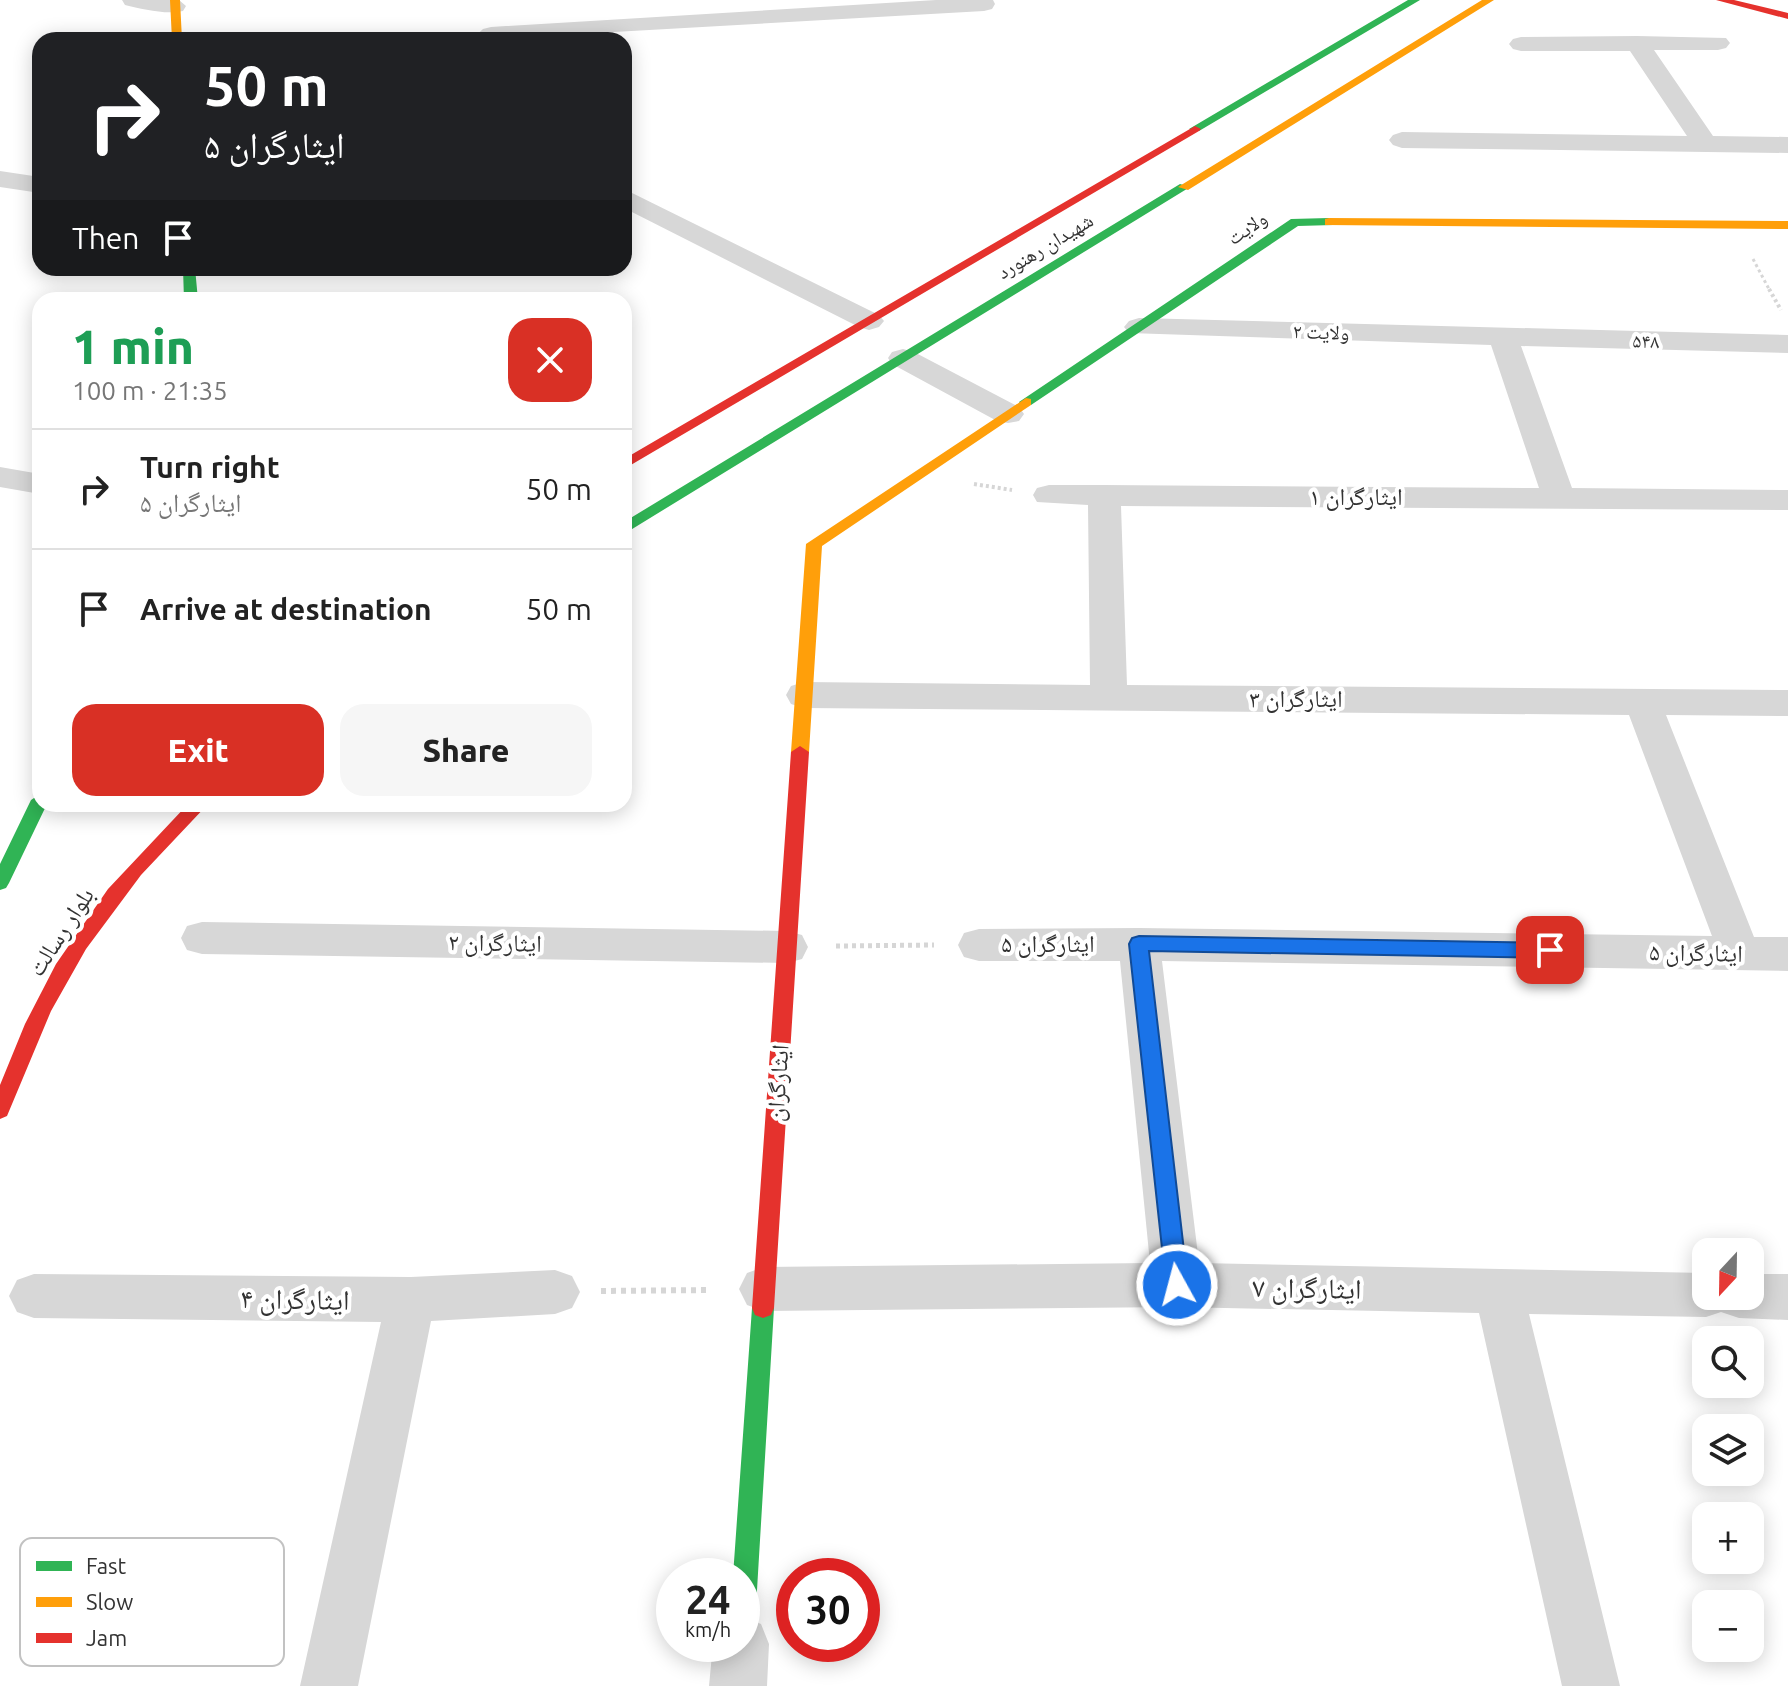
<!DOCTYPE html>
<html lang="en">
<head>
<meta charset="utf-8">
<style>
	body { margin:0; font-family:Ubuntu,"Noto Naskh Arabic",sans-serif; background:#f6f6f6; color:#222; height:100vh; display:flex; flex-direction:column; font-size:30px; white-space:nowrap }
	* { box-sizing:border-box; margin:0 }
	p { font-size:26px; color:#767676 }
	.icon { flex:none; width:44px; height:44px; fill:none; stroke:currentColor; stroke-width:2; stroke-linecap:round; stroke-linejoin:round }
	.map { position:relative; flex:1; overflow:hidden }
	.sheet { position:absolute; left:32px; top:292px; width:600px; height:520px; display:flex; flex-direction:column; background:#fff; border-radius:24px; box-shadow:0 4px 20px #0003 }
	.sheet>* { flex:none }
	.guide { position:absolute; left:32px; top:32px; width:600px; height:244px; border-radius:24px; box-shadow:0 4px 20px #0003; background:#202124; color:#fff; overflow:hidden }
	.needle { width:52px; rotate:202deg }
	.fabs { position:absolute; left:1692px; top:1238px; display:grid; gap:16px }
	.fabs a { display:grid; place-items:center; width:72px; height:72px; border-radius:16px; background:#fff; box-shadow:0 4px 20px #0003; font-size:40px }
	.speed { position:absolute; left:656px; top:1558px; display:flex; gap:16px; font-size:40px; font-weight:700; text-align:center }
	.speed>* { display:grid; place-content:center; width:104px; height:104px; border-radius:50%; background:#fff; box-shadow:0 4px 20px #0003; line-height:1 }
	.speed small { font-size:20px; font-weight:400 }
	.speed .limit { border:12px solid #d22; background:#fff; color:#111 }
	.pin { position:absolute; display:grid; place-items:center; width:68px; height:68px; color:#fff; margin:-34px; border-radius:16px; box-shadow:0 4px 12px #0006 }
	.me { position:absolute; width:88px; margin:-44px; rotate:353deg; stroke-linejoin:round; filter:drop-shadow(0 0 6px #0008) }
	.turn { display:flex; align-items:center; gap:28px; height:168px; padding:0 40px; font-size:36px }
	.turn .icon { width:104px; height:104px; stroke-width:2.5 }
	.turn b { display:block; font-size:56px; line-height:68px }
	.then { display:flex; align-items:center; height:76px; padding:0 40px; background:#0003; gap:16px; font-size:30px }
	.round { display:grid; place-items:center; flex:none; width:84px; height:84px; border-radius:24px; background:#f6f6f6 }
	.overview { display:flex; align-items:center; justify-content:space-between; height:136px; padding:0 40px }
	h1 { font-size:48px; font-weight:800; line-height:60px; color:#1e9e55 }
	.cta { display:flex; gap:16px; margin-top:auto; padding:16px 40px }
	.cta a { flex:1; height:92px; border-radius:24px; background:#d93025; color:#fff; font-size:32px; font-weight:800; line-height:92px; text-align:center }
	.cta a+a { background:#f6f6f6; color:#222 }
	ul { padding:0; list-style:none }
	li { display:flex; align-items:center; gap:24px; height:120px; padding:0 40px; border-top:2px solid #e0e0e0 }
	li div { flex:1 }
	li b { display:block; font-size:30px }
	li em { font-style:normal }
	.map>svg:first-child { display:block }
</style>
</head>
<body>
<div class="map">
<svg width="1788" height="1686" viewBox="0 0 1788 1686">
	<rect width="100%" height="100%" fill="#fff"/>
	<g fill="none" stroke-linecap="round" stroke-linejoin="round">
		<path stroke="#d6d6d6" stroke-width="3" stroke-dasharray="3 3" stroke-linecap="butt" d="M1753,259L1770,291"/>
		<path stroke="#d6d6d6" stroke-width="4" stroke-dasharray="3 3" stroke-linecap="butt" d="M1769,289L1781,310
			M974,484L1012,490"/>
		<path stroke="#d6d6d6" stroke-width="5" stroke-dasharray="4 4" stroke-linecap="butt" d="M836,946L934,945"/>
		<path stroke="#d6d6d6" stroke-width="6" stroke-dasharray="5 5" stroke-linecap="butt" d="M601,1291L711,1290"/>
		<path fill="#d7d7d7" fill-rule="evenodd" d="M122,0H179L186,6L183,11C166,15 142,9 125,5Z
			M936,0H993L995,4L992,9L984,11L471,40L483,29L491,27Z
			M1637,36L1726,38L1730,43L1726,48L1718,50H1654L1713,136L1788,137V153L1402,148L1393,145L1389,140L1393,135L1402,132L1687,136L1630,51H1521L1513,49L1509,44L1513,39L1521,37Z
			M0,171L40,177V193L0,187Z
			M624,189L879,315L884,321L879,327L869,330L859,327L624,208Z
			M1139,318L1788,335V353L1521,346L1572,488L1788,490V510L1121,506L1127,685L1788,690V716L1666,715L1754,937H1788V971L1162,961L1199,1263L1706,1273V1296H1750V1274H1788V1320L1739,1318L1721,1312L1706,1317L1529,1314L1620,1686H1562L1479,1313L1177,1307L764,1311L747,1305L739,1289L747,1273L764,1267L1150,1263L1120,961H979L964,957L958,945L964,933L979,929L1139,928L1712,936L1629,715L804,708L791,704L786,695L791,686L804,682L1090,685L1088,505L1037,502L1033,495L1037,488L1049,485H1104L1539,488L1491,345L1129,333L1124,327L1129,321Z
			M903,349L914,352L1019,407L1024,414L1019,421L1008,423L997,421L892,364L888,358L892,352Z
			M0,467L40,474V494L0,487Z
			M202,922L787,931L802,935L808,947L802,959L787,963L202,954L187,950L181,938L187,926Z
			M555,1270L572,1276L580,1292L572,1308L555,1314L431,1321L358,1686H300L381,1322L34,1318L17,1312L9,1296L17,1280L34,1274L411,1277Z
			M742,1616L761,1624L769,1644L767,1686H709L713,1644H742Z"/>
		<path fill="#30b455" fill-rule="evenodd" d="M1408,0H1420L1199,131L1189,129Z
			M1180,184L1190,187L624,534V522Z
			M1329,218L1333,219V225L1298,226L1031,405H1021L1019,402L1291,219Z
			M183,268H195L198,300H184Z
			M40,794V804H47L9,883L6,888L0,890V864L31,800Z
			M763,1298L771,1301L774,1308L755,1623L751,1632L742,1636V1576H733L752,1308L755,1301Z"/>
		<path fill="#ff9f0a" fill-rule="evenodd" d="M170,0H180L182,40H172Z
			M1482,0H1494L1188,190L1178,187Z
			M1329,218L1788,221V229L1325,225V219Z
			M1026,398L1031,399V405L822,546L809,752L800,758L794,756L791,752L806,544Z"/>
		<path fill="#e5322d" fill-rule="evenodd" d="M1716,0H1734L1788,13V19Z
			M1195,126L1201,129L1199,131L624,469V459Z
			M800,746L809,752L774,1308L771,1315L763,1318L755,1315L752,1308L791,752Z
			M188,804H208L141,875L86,949L51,1011L7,1116L0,1119V1085L25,1024L56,964L108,889Z"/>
	</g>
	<path fill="#1a73e8" stroke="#114b97" stroke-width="2" d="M1139,936L1550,943L1557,945L1560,950L1557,956L1550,958L1149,951L1188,1285L1185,1292L1177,1295L1169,1292L1166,1285L1129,944L1132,938Z"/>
	<g text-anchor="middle" stroke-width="8" stroke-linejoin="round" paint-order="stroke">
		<g font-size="20" fill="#333" stroke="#fff">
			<text transform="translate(1247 228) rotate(-34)" y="7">ولایت</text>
			<text transform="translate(1045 246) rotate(-31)" y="7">شهیدان رهنورد</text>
			<text transform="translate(1321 332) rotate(2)" y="7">ولایت ۲</text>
			<text transform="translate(1646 341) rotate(2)" y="7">۵۴۸</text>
		</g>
		<g font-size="24" fill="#333" stroke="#fff">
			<text x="1356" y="505">ایثارگران ۱</text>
			<text x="1296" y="707">ایثارگران ۳</text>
			<text transform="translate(61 932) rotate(-57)" y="8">بلوار رسالت</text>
			<text transform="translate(495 943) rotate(1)" y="8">ایثارگران ۲</text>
			<text x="1048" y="952">ایثارگران ۵</text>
			<text transform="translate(1696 953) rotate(1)" y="8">ایثارگران ۵</text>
			<text transform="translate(778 1083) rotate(-86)" y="8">ایثارگران</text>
		</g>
		<g font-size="28" fill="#333" stroke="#fff">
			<text transform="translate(1307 1288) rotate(1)" y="10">ایثارگران ۷</text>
			<text transform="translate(295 1299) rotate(1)" y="10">ایثارگران ۴</text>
		</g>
	</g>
	<rect x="20" y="1538" width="264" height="128" rx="12" fill="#fff" stroke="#c2c2c2" stroke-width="2"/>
	<rect x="36" y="1561" width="36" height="10" fill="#30b455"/>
	<rect x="36" y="1597" width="36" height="10" fill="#ff9f0a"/>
	<rect x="36" y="1633" width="36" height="10" fill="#e5322d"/>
	<g font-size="22" fill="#333">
		<text x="86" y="1574">Fast</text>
		<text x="86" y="1610">Slow</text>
		<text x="86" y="1646">Jam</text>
	</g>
</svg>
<div class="fabs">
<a><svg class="needle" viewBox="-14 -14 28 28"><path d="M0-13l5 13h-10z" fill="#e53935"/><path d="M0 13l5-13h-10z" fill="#767676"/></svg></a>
<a><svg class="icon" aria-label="search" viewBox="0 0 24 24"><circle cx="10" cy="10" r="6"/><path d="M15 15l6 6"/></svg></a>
<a><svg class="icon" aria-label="layers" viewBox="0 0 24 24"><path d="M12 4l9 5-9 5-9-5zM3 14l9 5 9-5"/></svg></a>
<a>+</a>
<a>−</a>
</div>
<div class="speed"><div>24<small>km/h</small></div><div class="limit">30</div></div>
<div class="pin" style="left:1550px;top:950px;background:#d93025"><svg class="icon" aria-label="arrive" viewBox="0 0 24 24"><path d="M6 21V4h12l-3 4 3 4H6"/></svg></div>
<svg class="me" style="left:1177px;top:1285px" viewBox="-20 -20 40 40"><circle r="17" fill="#1a73e8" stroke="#fff" stroke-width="3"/><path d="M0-11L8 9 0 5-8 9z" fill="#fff"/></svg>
<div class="guide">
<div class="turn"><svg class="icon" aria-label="right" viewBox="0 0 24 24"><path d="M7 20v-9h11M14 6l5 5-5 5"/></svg><div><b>50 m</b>ایثارگران ۵</div></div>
<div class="then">Then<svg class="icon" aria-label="arrive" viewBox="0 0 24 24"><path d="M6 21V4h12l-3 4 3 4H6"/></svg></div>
</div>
<section class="sheet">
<div class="overview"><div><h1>1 min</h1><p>100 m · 21:35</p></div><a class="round" style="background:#d93025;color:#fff"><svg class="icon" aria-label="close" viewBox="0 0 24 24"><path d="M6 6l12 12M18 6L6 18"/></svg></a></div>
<ul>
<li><svg class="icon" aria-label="right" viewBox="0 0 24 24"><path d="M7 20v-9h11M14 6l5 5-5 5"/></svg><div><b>Turn right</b><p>ایثارگران ۵</p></div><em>50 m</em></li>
<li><svg class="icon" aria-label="arrive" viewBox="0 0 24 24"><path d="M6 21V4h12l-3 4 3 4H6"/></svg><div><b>Arrive at destination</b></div><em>50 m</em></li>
</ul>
<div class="cta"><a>Exit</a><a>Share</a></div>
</section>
</div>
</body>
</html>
